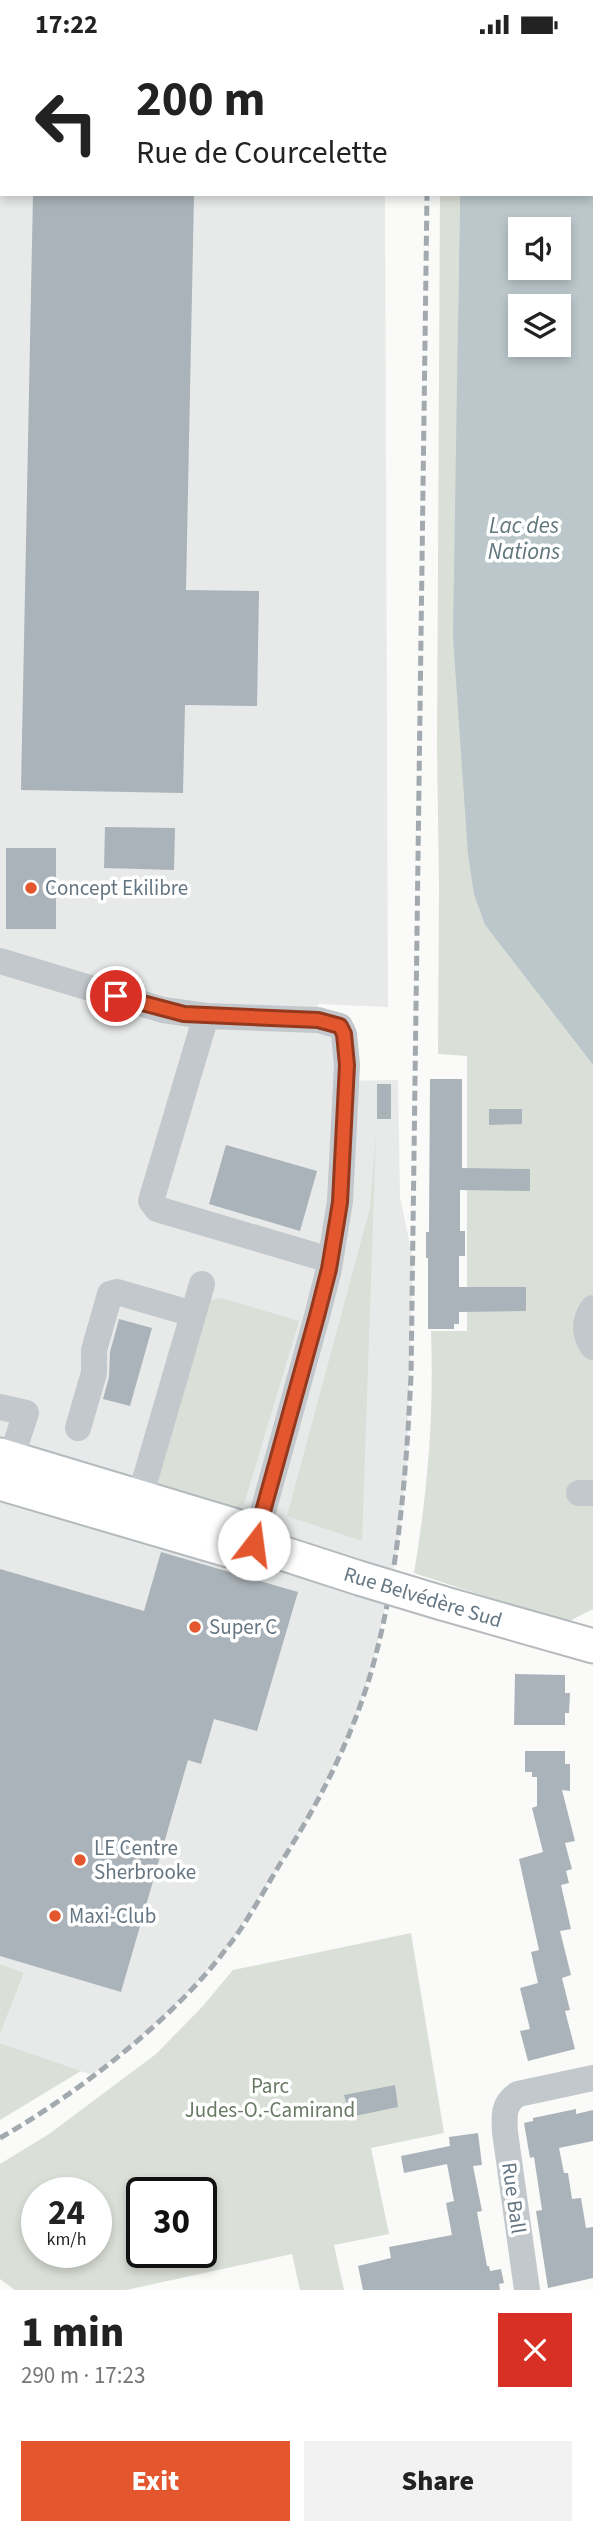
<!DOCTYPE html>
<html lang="en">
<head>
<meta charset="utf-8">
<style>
	body { margin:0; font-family:"Source Sans 3",sans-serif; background:#f2f2f2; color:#222; height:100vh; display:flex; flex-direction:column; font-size:26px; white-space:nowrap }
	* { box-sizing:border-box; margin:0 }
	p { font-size:23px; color:#767676 }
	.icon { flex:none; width:38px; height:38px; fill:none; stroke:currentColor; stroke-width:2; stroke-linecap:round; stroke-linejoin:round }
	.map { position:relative; height:2241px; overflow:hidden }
	.side { display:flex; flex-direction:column; background:#fff; flex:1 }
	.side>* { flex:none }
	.banner { position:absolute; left:0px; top:0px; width:593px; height:147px; box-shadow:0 4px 10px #0003; background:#fff; color:#222; overflow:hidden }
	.buttons { position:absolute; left:508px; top:168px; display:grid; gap:14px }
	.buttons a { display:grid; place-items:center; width:63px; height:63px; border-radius:0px; background:#fff; box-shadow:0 4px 10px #0003; font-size:35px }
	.speed { position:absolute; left:21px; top:2128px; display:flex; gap:14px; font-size:35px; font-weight:700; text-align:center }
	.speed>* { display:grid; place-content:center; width:91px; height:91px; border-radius:50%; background:#fff; box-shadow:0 4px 10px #0003; line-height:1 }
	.speed small { font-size:18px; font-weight:400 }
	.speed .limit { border:4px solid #111; border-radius:10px; background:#fff; color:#111 }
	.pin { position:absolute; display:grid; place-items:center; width:60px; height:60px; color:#fff; margin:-30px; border:4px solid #fff; border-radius:50%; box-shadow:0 2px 7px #0007 }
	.me { position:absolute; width:77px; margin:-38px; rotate:15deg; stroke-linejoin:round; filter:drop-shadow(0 0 5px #0008) }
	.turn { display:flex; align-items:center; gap:24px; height:147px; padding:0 21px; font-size:32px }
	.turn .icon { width:91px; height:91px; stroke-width:2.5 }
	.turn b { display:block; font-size:49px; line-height:60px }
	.round { display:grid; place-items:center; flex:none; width:74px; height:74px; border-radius:0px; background:#f2f2f2 }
	.overview { display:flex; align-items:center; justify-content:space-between; height:119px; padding:0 21px }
	h1 { font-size:42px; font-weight:800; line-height:52px }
	.button { display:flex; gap:14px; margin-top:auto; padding:14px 21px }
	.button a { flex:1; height:80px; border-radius:0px; background:#e4572e; color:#fff; font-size:28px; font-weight:800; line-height:80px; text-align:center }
	.button a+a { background:#f2f2f2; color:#222 }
	.status { display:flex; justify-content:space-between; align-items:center; height:49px; padding:0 35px; background:#fff; direction:ltr }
	.status svg { height:19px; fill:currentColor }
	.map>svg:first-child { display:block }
</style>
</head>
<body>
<div class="status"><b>17:22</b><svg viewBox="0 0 49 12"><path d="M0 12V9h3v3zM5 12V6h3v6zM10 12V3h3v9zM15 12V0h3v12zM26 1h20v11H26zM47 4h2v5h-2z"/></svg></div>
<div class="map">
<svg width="593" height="2241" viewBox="0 0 593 2241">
	<rect width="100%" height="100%" fill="#fafaf8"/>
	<path fill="#e8e9e9" d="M0,0H384L2,2V145H385L388,958L318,955V970L330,973L346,1032L398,1031L400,1148L413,1210L407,1416L397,1505L372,1619L351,1683L305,1775L227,1900L184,1948L137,1992L92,2026L0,1994V1985L24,1925L0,1915Z"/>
	<path fill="#dadfd7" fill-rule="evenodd" d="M440,145H460L458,265L485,876L593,1016V1560L566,1574L414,1524C428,1439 434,1368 431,1282H467V1007L438,1005L439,838L437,697Z
		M376,1085L362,1492L287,1467L370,1159Z
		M221,1249L299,1272L244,1455L236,1461L152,1434L210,1251Z
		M411,1884L444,2084L371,2099L389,2185L334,2196L344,2241H300L292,2205L126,2241H15L0,2230V2115L49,2085L156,2005L202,1958L233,1921ZM37,2144H96V2203H37ZM142,2144H201V2203H142Z
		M0,1915L24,1924L0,1985Z
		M0,1994L81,2022L0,2071Z"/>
	<path fill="#bbc7cb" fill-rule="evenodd" d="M493,0H593V1016L485,876L474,845L468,805L453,588L460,145H592V2ZM520,180H558V219H520ZM520,257H558V296H520Z"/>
	<path fill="#aab3b9" d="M33,145H194L186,541L259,542L257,657L185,656L183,744L21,741Z
		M105,778L175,779L174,821L104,819Z
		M6,799H56V880H6Z
		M430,1030H462V1119L530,1120V1142L460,1141V1182H465V1207H459V1238H526V1262L459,1263V1275H454V1280H428V1209H426V1183H429Z
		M377,1035H391V1070H377Z
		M489,1060H522V1075L489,1076Z
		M226,1096L317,1122L300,1182L209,1155Z
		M119,1270L152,1279L130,1357L103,1350L109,1328L110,1303Z
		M161,1503L298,1543L257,1682L214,1670L201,1715L188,1711L121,1943L0,1907V1520L144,1562Z
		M515,1625L565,1626V1644H570L569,1664H565V1676H514Z
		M525,1702H565V1715H570V1742L562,1741L575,1792L565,1794L572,1820L566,1822L569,1834L561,1836L571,1880L560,1882L571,1926L562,1929L570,1961L565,1962L575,2000L528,2012L520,1982L530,1980L520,1939L538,1934L531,1903L539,1901L519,1810L543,1803L532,1759L537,1757V1728H532V1723H525Z
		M395,2036L398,2058L350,2068L344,2046Z
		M576,2060V2065L593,2061V2092L559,2099L564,2124H568L572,2150L581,2149L586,2179L593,2178V2229L548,2239L536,2162L542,2161L534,2108L530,2109L524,2074L533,2072V2069Z
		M478,2084L482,2116L473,2117L482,2162L477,2163L487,2217H489L490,2222L501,2220L504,2234L499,2235L500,2241H363L358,2217L391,2209L389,2198L452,2186L446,2154L454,2152L447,2115L404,2124L401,2107L450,2097L449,2088Z"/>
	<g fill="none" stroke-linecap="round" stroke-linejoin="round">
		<defs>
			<path id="major" d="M0,1406L236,1477L254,1495L359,1529
				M0,1434L228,1501L254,1495
				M442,1554L593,1597"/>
		</defs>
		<use href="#major" stroke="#b5babe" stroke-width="37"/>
		<path stroke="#c3c8cc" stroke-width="26" d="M0,912L163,961L206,967L318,971L340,977L344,985L347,1016L340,1152L329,1220L317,1267L254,1495
			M206,967L151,1152L157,1160L174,1165L330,1211
			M593,1259C584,1272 584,1285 593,1298
			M0,1358L26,1364L5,1427
			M78,1379L94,1324V1301L110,1245L117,1243L193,1265
			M579,1444H593
			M140,1448L202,1235
			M527,2241L505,2083C504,2067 503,2054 518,2045L593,2029"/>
		<use href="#major" stroke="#fff" stroke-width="33"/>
		<path stroke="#a2aab0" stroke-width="5" stroke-dasharray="10 5" stroke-linecap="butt" d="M429,2V0
			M0,2089C77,2045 173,1971 226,1900C247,1874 263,1843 280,1815C319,1754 352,1690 372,1620C399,1523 406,1426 411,1327L427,145"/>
		<defs>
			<path id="major-bridge" d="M359,1529L442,1554"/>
		</defs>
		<use href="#major-bridge" stroke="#b5babe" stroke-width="37" stroke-linecap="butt"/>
		<use href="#major-bridge" stroke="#fff" stroke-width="33"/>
	</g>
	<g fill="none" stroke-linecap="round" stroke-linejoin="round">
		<defs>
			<path id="route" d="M116,947L184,965L318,971L340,977L344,985L347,1016L340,1153L337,1172L329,1220L317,1267L254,1495"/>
		</defs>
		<use href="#route" stroke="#94391e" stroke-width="18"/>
		<use href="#route" stroke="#e4572e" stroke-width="12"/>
	</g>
	<g fill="#e4572e" stroke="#fff" stroke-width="2.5">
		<circle cx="31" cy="839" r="7"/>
		<circle cx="195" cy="1578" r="7"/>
		<circle cx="80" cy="1811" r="7"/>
		<circle cx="55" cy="1867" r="7"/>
	</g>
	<g text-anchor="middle" stroke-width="7" stroke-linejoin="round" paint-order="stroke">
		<g font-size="21" fill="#657683" stroke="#fff" text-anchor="start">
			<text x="45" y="846">Concept Ekilibre</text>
			<text x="209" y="1585">Super C</text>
			<text x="94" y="1806">LE Centre<tspan x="94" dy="24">Sherbrooke</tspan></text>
			<text x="69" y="1874">Maxi-Club</text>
		</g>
		<g font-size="21" fill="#657683" stroke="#fff">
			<text transform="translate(423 1548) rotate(17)" y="7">Rue Belvédère Sud</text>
			<text transform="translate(514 2149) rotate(82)" y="7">Rue Ball</text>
		</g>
		<g font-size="21" fill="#687a64" stroke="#fff">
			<text x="270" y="2044">Parc<tspan x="270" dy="24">Judes-O.-Camirand</tspan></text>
		</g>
		<g font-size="23" font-style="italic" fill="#60757c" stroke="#fff">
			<text x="524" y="484">Lac des<tspan x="524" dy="26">Nations</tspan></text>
		</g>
	</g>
</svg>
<div class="buttons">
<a><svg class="icon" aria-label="sound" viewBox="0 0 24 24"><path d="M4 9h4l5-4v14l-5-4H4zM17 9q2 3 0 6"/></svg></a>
<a><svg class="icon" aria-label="layers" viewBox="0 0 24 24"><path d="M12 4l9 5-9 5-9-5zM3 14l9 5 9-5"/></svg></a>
</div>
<div class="speed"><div>24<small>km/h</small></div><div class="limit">30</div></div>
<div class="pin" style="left:116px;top:947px;background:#d93025"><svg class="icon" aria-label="arrive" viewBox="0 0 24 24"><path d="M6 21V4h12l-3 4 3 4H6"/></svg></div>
<svg class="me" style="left:254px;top:1495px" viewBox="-20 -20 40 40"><circle r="19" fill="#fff"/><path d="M0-13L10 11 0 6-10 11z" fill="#e4572e"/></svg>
<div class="banner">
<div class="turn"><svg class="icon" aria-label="left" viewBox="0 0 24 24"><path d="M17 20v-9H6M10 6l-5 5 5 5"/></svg><div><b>200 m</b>Rue de Courcelette</div></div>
</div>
</div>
<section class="side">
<div class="overview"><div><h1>1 min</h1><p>290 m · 17:23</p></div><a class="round" style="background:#d93025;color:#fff"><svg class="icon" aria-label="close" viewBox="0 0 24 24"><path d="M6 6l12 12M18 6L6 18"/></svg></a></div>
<div class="button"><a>Exit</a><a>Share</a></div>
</section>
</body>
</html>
